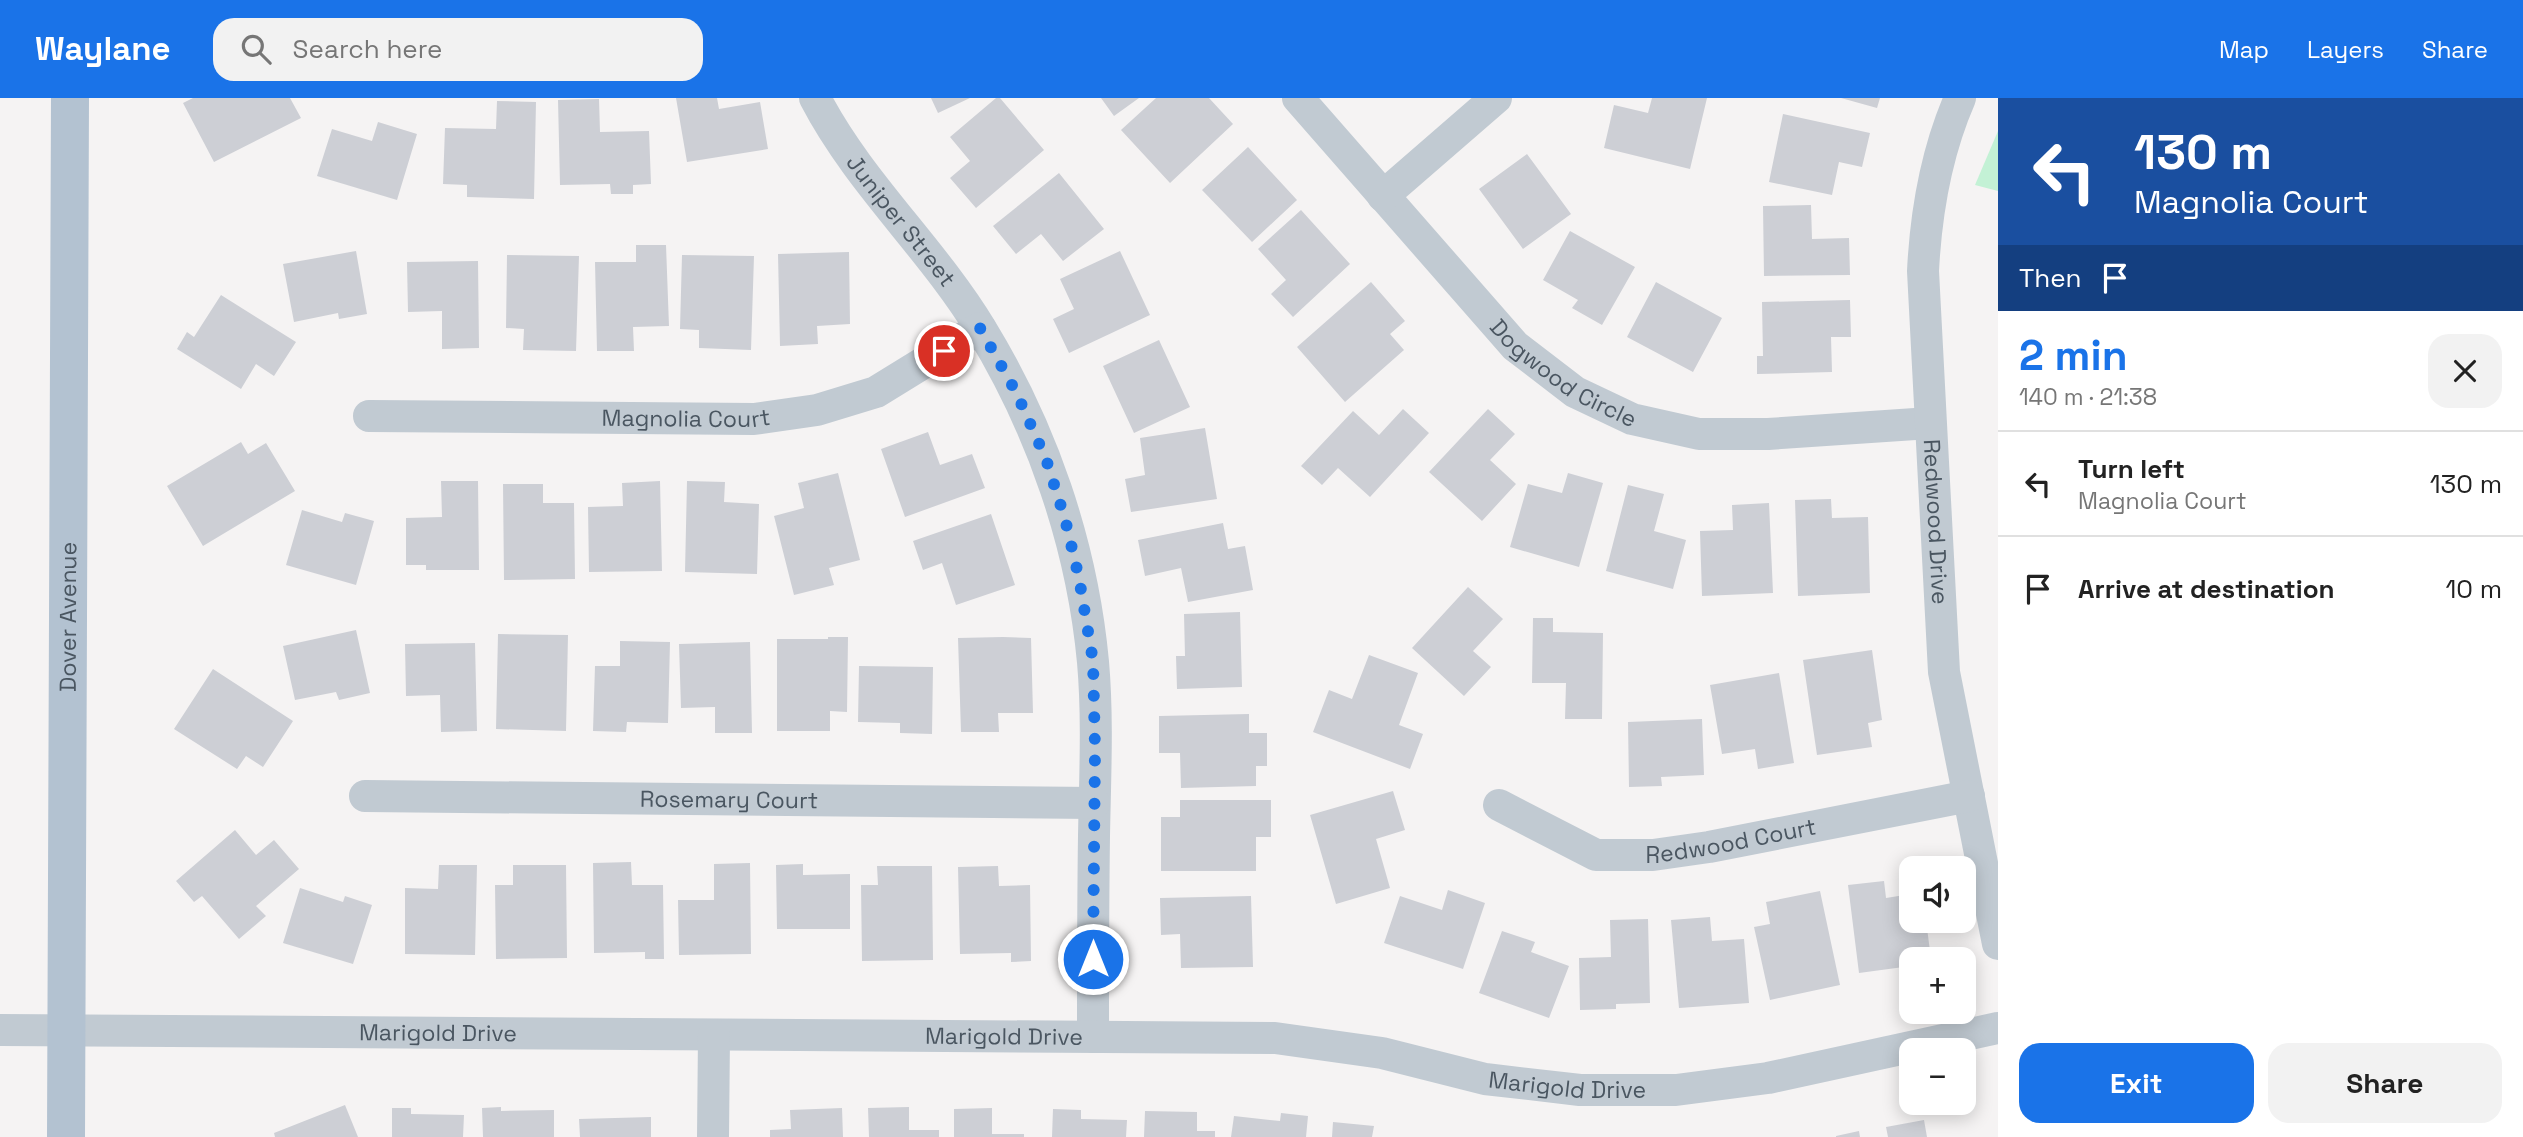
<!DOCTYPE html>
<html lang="en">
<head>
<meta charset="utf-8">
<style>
	body { margin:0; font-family:"Space Grotesk",sans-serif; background:#f2f2f2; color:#222; height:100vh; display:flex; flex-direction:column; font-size:26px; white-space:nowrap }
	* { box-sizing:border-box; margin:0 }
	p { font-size:23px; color:#767676 }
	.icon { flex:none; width:38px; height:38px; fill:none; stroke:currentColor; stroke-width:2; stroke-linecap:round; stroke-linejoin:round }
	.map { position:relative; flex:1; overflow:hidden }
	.panel { display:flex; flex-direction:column; background:#fff; width:525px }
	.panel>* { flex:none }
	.top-card { background:#1a4fa0; color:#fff; overflow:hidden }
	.tools { position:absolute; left:1899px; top:758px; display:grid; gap:14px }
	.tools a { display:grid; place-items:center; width:77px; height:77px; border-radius:14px; background:#fff; box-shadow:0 4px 18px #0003; font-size:35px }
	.pin { position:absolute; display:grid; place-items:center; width:60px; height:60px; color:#fff; margin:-30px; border:4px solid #fff; border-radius:50%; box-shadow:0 2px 7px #0007 }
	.me { position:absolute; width:77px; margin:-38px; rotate:0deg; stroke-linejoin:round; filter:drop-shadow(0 0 5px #0008) }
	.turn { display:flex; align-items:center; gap:24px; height:147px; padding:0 21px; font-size:32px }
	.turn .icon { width:91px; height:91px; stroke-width:2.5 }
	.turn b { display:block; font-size:49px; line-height:60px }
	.then { display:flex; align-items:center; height:66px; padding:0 21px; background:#0003; gap:14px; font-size:26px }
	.round { display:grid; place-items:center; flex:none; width:74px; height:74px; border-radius:21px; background:#f2f2f2 }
	.summary { display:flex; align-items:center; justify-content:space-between; height:119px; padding:0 21px }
	h1 { font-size:42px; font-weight:700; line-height:52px; color:#1a73e8 }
	.action { display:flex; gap:14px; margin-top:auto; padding:14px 21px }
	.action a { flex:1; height:80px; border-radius:21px; background:#1a73e8; color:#fff; font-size:28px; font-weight:700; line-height:80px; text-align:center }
	.action a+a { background:#f2f2f2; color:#222 }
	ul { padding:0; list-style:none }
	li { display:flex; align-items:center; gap:21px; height:105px; padding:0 21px; border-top:2px solid #e0e0e0 }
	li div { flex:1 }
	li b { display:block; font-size:26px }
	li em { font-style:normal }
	header { display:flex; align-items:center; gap:42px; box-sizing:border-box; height:98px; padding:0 35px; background:#1a73e8; color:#fff }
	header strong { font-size:33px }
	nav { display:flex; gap:38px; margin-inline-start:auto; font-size:24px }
	.search { width:490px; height:63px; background:#f2f2f2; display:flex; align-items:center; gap:18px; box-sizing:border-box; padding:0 24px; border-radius:21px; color:#767676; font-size:26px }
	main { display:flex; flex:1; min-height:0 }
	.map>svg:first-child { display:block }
</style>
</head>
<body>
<header>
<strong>Waylane</strong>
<div class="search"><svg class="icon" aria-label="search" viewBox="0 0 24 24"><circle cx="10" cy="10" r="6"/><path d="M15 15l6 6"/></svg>Search here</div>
<nav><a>Map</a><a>Layers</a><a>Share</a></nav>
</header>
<main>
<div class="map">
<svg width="1998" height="1039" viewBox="0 0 1998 1039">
	<rect width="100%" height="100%" fill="#f5f3f3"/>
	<path fill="#c3f1d5" d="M1998,33V93L1975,87Z"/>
	<path fill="#cdcfd5" d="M193,0H290L301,20L214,64L183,5Z
		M676,0H717L719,11L760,4L768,51L687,64Z
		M931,0H970L938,15Z
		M996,0H1000L1044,52L976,110L950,80L970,63L950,39Z
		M1101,0H1139L1114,18Z
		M1156,0H1209L1233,26L1170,85L1121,32Z
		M1652,0H1707L1690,71L1604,50L1614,7L1648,15Z
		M1841,0H1880L1877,10Z
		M599,1L600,34L649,33L651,86L633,87V96H611L610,86L560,87L558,2Z
		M497,3L536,4L534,101L467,99V87L443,86L445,30L496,31Z
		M1783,16L1870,35L1862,69L1839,64L1832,97L1769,84Z
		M378,24L417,36L397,102L317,78L332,31L372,43Z
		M1248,49L1297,102L1252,144L1202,92Z
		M1527,56L1571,116L1523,151L1479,91Z
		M1059,75L1104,131L1063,163L1041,136L1016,156L993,128Z
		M1811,107L1812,141L1849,140L1850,177L1764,178L1763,108Z
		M1301,112L1350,166L1293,219L1271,196L1286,182L1258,151Z
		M1570,133L1635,169L1602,227L1572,210L1578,202L1543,182Z
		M636,147H666L669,228L633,229L634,253H597L595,164H636Z
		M356,153L367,216L339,221L338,215L294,224L283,166Z
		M1120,153L1150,217L1069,255L1053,221L1074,211L1060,181Z
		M849,154L850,226L817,228L818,246L780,248L778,156Z
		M507,157L579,158L576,253L523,252L524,231L506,230Z
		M682,157L754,158L751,252L699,250V232L680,231Z
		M478,163L479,250L442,251V213L408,214L407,164Z
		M1371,184L1405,223L1390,236L1404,252L1345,304L1297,249Z
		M1656,184L1722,220L1693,274L1627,239Z
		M221,197L296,244L274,278L256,266L241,291L177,251L187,234L194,239Z
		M1850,202L1851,239H1831L1832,274L1757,276V258H1763L1762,204Z
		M1159,242L1190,309L1134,335L1103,268Z
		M1403,311L1429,335L1370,399L1338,370L1322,387L1301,368L1353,313L1379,337Z
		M1488,311L1515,336L1490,362L1516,386L1482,423L1429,374Z
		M1205,330L1217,401L1131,414L1125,381L1145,377L1140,340Z
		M928,334L940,367L972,356L985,390L905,419L881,351Z
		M241,344L248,356L266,345L295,393L203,448L167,388Z
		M838,375L860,462L829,470L834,487L794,497L774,418L804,410L798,385Z
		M1568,375L1603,385L1579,469L1510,449L1528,386L1562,395Z
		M441,383H478L479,472H426V467H406V420L442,419Z
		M660,383L662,473L589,474L588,409L623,408L622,385Z
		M687,383L725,384L724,404L759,406L757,476L685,474Z
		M503,386H543V405H574L575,481L504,482Z
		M1628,387L1664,396L1654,433L1686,442L1673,491L1606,473Z
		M1831,401L1832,420L1868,419L1870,495L1798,498L1795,402Z
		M1769,405L1773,495L1702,498L1700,433L1733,432L1732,407Z
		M302,412L342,424L345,415L374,423L356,487L286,467Z
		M991,416L1015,487L956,507L942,465L923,472L913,443Z
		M1223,425L1228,451L1245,448L1253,492L1188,504L1181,470L1145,478L1138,442Z
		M1468,489L1503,521L1473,553L1491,569L1464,598L1412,550Z
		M1240,514L1242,589L1177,591L1176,558H1185L1184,516Z
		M1533,520H1553V534L1603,535L1602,621H1565L1566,585H1532Z
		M356,532L370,595L339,602L336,594L295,602L283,548Z
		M498,536L568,537L566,633L496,631Z
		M828,539H848L847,614L830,613V633H777V541H828Z
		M1003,539L1031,540L1033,615H998L999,634H961L958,540Z
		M620,543L670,544L668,625L627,624L626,634L593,633L595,568H620Z
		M750,544L752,635H715V609L681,610L679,546Z
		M475,545L477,633L441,634L440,597L406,598L405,546Z
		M1872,552L1882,622L1868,625L1872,649L1817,657L1803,562Z
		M1369,557L1418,575L1399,627L1423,636L1410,671L1313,634L1329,592L1352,601Z
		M859,568L933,569L932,636L900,635V625L858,624Z
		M213,571L293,623L263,669L246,658L237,671L174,631Z
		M1779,575L1794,665L1758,671L1755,651L1722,656L1710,587Z
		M1249,616V635H1267V668H1256V688L1181,690L1180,655H1159V618Z
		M1702,621L1704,677L1661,679L1662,688L1629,689L1628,624Z
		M1393,693L1405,732L1376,741L1390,790L1336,806L1310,717Z
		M1180,702H1271V739H1256V773H1161V719H1180Z
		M235,732L256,757L274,742L299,771L256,808L266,818L239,841L202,798L194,804L176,783Z
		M631,764L632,787H663L664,861H645V854L594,855L593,765Z
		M750,765L751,856L679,857L678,802H714V766Z
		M803,766V777L850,776V831H777L776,767Z
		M439,767H477L475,857L405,856V790L438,791Z
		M513,767H566L567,860L496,861L495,787H513Z
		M877,768H932L933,862L862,863L861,787H878Z
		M998,768L999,788L1030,787L1031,863L1011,864V855L960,856L958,769Z
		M1884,783L1886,800L1911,796V822H1926L1931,861H1911V868L1859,875L1848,787Z
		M300,790L343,804L345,798L372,807L353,866L283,845Z
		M1448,792L1485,805L1463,871L1384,845L1400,798L1442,812Z
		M1820,793L1840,887L1770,902L1754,829L1770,826L1766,804Z
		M1251,798L1253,869L1181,870L1180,836L1161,837L1160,800Z
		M1710,819L1712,843L1744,841L1749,905L1679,910L1671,822Z
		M1648,821L1650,905L1616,906V911L1580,912L1579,860L1611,859L1610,822Z
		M1502,833L1535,844L1531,854L1569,868L1549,920L1479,895Z
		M345,1007L358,1039H275L274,1035Z
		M501,1009V1013L554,1012V1039H483L482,1010Z
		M909,1009V1032H939V1039H869L868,1010Z
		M392,1010H411V1016L464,1017L463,1039H392Z
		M842,1010L843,1039H770V1032L791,1031L790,1012Z
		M992,1010V1036H1024V1039H954V1011Z
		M1053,1011L1081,1012V1021L1127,1022L1126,1039H1052Z
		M1145,1013L1197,1014V1033H1215V1039H1144Z
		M1281,1015L1308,1018L1306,1039H1231L1234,1018L1280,1023Z
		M651,1019V1039H580L579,1021Z
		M1924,1022L1927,1039H1888L1886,1029Z
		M1333,1024L1374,1028L1372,1039H1332Z
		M1859,1033L1860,1039H1836V1038Z"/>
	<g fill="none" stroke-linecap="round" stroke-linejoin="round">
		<g stroke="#c1cad2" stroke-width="32">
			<path id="s1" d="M815,0C859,85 932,150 981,231C1042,331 1082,446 1093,564C1098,621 1095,680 1094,738C1093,805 1093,872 1093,939"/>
			<path id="s2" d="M1298,0L1515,248L1575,294L1632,321L1699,336H1768L1930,325"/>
			<path id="s3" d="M1960,0C1936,55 1926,113 1923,173L1944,574L1998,846"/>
			<path d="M1383,98L1496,0"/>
			<path id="s4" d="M369,318L754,321L817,312L876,294L980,230"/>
			<path id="s5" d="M365,698L1094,705"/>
			<path id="s6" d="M1499,707L1596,757H1653L1709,749L1969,698"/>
			<path id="s7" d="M0,932L1275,940L1382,955L1485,981L1580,992H1676L1768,980L1998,930"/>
			<path d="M713,1039L714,937"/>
		</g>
		<path stroke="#b3c2d1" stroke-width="38" id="s8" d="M66,1039L70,0"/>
	</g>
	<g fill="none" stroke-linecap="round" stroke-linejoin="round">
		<path stroke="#1a73e8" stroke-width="12" stroke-dasharray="0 21.6" d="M944,253L980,230L1016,294L1046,361L1065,421L1079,480L1093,563L1095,651L1093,861"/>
	</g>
	<g text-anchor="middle" stroke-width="5" stroke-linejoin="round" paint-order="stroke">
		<g font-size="23" fill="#4a5661" stroke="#fff">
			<text dy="8" stroke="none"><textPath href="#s1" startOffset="150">Juniper Street</textPath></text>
			<text dy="8" stroke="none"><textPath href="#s2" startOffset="385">Dogwood Circle</textPath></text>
			<text dy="8" stroke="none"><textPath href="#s4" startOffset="317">Magnolia Court</textPath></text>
			<text dy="8" stroke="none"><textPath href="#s3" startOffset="429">Redwood Drive</textPath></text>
			<text dy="8" stroke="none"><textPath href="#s8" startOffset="520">Dover Avenue</textPath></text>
			<text dy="8" stroke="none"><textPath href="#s5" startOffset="364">Rosemary Court</textPath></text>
			<text dy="8" stroke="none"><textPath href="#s6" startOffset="245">Redwood Court</textPath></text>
			<text dy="8" stroke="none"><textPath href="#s7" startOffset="438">Marigold Drive</textPath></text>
			<text dy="8" stroke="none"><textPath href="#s7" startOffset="1004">Marigold Drive</textPath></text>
			<text dy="8" stroke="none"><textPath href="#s7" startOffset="1572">Marigold Drive</textPath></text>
		</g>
	</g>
</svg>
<div class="tools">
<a><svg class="icon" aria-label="sound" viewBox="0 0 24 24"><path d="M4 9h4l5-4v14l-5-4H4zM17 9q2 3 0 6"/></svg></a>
<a>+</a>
<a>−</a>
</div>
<div class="pin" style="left:944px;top:253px;background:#d93025"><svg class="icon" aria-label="arrive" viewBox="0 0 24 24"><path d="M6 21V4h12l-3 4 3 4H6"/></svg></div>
<svg class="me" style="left:1093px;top:861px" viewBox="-20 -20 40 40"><circle r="17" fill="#1a73e8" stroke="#fff" stroke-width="3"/><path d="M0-11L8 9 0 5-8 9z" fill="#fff"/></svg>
</div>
<section class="panel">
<div class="top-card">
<div class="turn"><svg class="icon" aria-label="left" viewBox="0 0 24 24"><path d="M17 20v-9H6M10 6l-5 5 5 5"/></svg><div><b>130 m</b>Magnolia Court</div></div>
<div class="then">Then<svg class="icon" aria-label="arrive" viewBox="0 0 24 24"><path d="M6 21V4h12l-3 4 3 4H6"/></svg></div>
</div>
<div class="summary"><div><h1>2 min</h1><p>140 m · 21:38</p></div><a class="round"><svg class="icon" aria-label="close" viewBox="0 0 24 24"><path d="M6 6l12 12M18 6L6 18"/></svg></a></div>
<ul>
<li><svg class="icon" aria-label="left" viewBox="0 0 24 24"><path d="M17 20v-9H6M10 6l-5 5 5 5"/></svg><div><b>Turn left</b><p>Magnolia Court</p></div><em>130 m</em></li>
<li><svg class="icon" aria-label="arrive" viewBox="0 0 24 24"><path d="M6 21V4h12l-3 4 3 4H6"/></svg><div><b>Arrive at destination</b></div><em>10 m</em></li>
</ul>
<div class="action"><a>Exit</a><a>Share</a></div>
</section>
</main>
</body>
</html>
